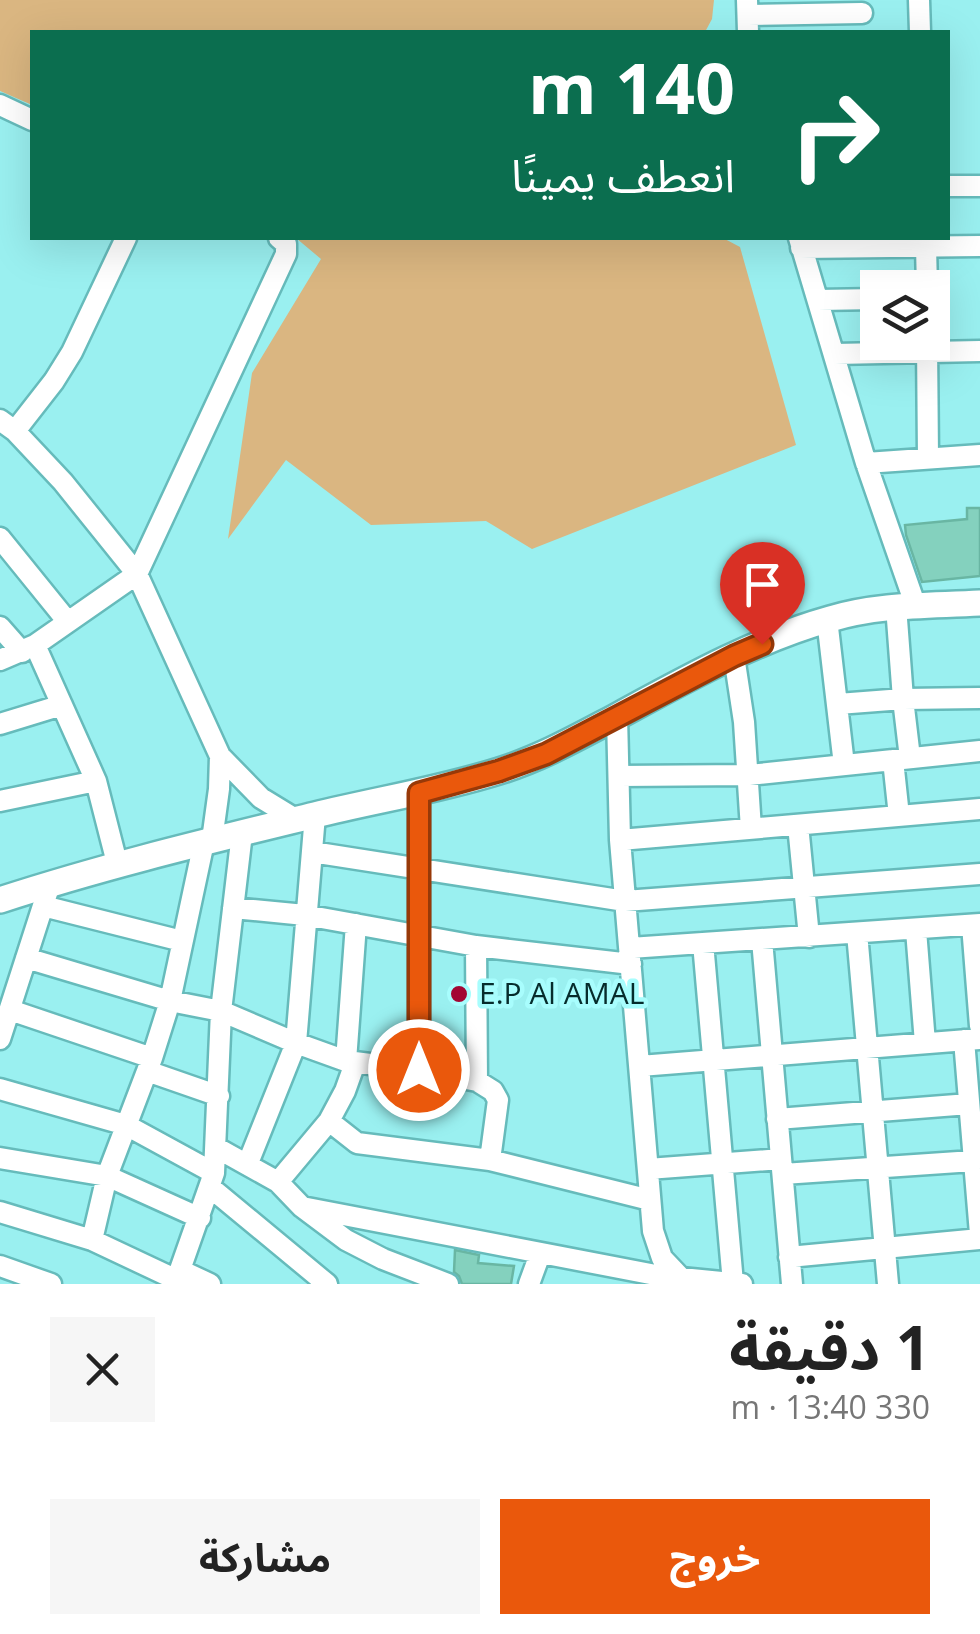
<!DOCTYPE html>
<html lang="ar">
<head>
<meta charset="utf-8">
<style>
	body { margin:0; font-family:"Open Sans","Noto Sans Arabic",sans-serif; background:#f6f6f6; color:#222; direction:rtl; height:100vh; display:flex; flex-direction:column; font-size:38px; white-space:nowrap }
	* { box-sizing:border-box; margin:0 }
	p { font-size:32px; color:#767676 }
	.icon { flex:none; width:55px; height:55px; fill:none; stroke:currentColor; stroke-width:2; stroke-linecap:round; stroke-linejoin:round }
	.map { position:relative; height:1284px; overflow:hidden; direction:ltr }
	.panel { display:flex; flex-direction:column; background:#fff; flex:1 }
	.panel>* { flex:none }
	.banner { position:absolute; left:30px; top:30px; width:920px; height:210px; border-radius:0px; box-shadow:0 10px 40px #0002; direction:rtl; background:#0b6e4f; color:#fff; overflow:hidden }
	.fabs { position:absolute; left:860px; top:270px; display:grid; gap:20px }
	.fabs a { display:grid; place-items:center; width:90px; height:90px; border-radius:0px; background:#fff; box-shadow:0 10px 40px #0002; font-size:50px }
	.pin { position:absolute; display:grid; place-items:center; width:85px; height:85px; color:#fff; margin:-102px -42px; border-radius:50% 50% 50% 0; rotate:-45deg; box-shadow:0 0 10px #0007 }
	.pin .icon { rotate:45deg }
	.me { position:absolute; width:110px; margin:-55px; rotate:0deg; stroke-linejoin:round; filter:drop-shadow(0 0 8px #0008) }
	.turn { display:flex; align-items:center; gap:35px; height:210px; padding:0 50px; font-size:45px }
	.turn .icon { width:130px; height:130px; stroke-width:2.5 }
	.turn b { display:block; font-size:70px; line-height:85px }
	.round { display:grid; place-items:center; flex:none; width:105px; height:105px; border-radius:0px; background:#f6f6f6 }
	.head { display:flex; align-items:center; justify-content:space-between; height:170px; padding:0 50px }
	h1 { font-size:60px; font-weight:700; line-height:75px }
	.action { display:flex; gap:20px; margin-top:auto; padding:20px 50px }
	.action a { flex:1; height:115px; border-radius:0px; background:#ea580c; color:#fff; font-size:40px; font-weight:700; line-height:115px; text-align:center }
	.action a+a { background:#f6f6f6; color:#222 }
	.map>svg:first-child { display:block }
</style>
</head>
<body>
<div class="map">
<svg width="980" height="1284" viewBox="0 0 980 1284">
	<rect width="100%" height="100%" fill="#9af0f0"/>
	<path fill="#dab681" d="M0,0H714L712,19L705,32H32V105L0,91Z
		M296,238H723L740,247L796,445L532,549L486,521L371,525L286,460L228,539L252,373L321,259Z"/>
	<path fill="#84d1be" stroke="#69b6a3" stroke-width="2.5" d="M967,508H980V576L922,582L906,535L905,525L967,519Z
		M455,1250L479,1255L478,1263L514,1266L511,1284H462L459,1276L454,1272Z"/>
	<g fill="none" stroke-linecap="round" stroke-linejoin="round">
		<defs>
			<path id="minor" d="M747,0L748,32
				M919,0L920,32
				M748,15L862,13
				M0,105L32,120
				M948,186H980
				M799,238L866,463L915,604
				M926,246L927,288
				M801,248L980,246
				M818,300L878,299
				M927,342L928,458
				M835,354L980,351
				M0,420L15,431L63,482L137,574L220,756L261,798L297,820
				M15,431L54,381L72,352L126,238
				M866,463L980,455
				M0,538L68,622
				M896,606L903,699L910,758
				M827,619L844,765
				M0,627L22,652
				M35,645L96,781L117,863
				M734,656L744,722L751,829
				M0,660L35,645L137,574L286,254V244L279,238
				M838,704L903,699L980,698
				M617,716L620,840L653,1231L662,1258L681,1278
				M0,724L62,705
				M893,760L899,816
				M619,776L749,775L980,751
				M419,793V1070
				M0,801L96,781
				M798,825L809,937
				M212,840L219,789L220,756
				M620,840L980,809
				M312,852L625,901L980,874
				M43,906L182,941
				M233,908L305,915L476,946L631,964
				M972,925L980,1026
				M916,930L925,1043
				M857,933L888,1284
				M762,940L792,1284
				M703,943L733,1283
				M476,946L477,1081
				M630,948L980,924
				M26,958L170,1001L221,1011L296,1043L346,1061L419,1070L477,1081L493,1091L498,1100L490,1160
				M10,1010L152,1058
				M0,1039L50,884
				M964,1040L980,1234
				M346,1061L356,924
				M640,1066L980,1039
				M147,1071L219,1096
				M0,1089L126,1125L214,1173
				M777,1119L969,1104
				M329,1121L357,1143L490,1160L650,1200
				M217,1148L278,1182L302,1207L346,1240L383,1259L448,1284
				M0,1158L107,1176L200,1218
				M248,1163L296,1043L315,815
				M648,1169L781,1159
				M783,1174L973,1161
				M278,1182L329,1121L345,1091L355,1063
				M211,1188L327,1284
				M302,1207L661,1276L742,1284
				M0,1212L92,1240L177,1280
				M92,1240L107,1176L152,1058L170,1001L204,842
				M789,1257L980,1239
				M0,1266L51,1284
				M180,1270L210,1284
				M175,1284L214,1173L221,1011L242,833
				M529,1284L540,1254"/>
			<path id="major" d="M0,900C104,866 209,841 315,815C376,800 439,790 499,771C541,758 578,737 616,717C684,680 755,640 830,619C880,604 929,606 980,603"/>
		</defs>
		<use href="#minor" stroke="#6bb" stroke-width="25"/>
		<use href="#major" stroke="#6bb" stroke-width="30"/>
		<use href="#minor" stroke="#fff" stroke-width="20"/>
		<use href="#major" stroke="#fff" stroke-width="25"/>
	</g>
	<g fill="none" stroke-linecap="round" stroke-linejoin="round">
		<defs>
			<path id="route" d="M419,1070V793L499,771L546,754L734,656L762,644"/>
		</defs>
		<use href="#route" stroke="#983908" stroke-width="25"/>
		<use href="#route" stroke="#ea580c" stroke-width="18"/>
	</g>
	<circle fill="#a30633" stroke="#a8fdfd" stroke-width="4" cx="459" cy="994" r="10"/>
	<g text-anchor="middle" stroke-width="9" stroke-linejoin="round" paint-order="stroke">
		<g font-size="30" fill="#062c2c" stroke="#a8fdfd" text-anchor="start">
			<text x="479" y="1004">E.P Al AMAL</text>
		</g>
	</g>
</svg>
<div class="fabs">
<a><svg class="icon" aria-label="layers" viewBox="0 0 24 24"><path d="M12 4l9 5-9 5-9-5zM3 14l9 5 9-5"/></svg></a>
</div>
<div class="pin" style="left:762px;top:644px;background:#d93025"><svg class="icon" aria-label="arrive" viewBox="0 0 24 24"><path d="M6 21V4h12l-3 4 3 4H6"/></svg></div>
<svg class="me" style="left:419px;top:1070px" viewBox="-20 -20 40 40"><circle r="17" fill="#ea580c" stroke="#fff" stroke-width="3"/><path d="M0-11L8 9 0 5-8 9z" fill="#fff"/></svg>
<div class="banner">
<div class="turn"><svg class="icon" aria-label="right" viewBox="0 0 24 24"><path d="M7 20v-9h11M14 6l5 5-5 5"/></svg><div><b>140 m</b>انعطف يمينًا</div></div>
</div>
</div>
<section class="panel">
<div class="head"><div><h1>1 دقيقة</h1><p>330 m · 13:40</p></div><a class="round"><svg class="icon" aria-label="close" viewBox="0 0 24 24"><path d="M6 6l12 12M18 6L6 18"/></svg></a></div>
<div class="action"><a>خروج</a><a>مشاركة</a></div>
</section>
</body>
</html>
